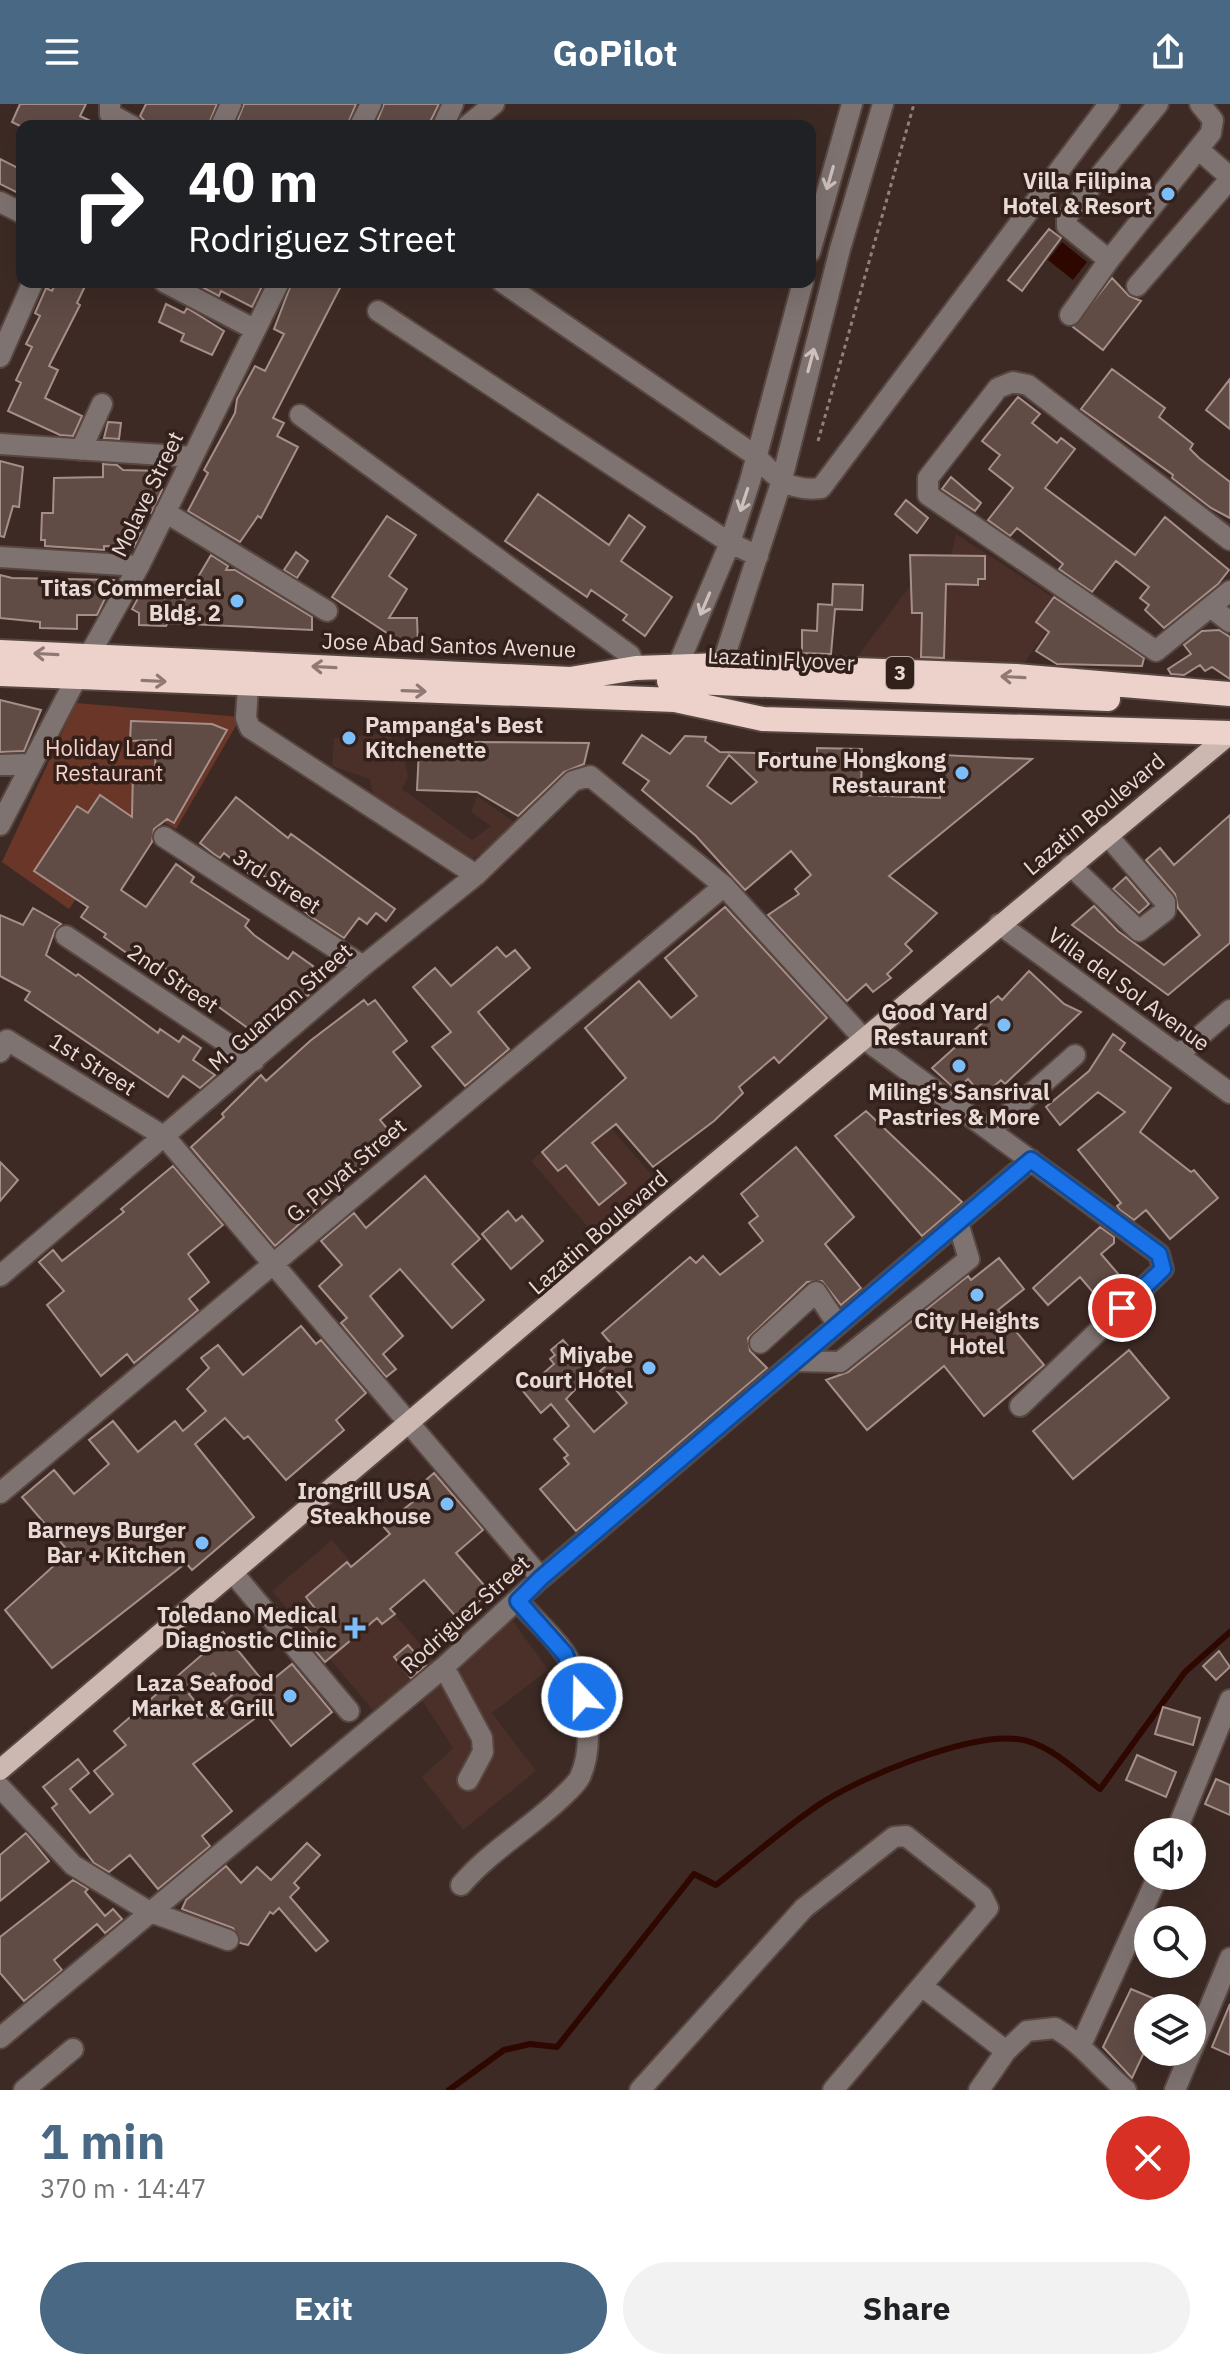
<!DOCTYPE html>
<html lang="en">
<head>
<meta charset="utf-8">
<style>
	body { margin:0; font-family:"IBM Plex Sans",sans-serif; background:#f2f2f2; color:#202124; height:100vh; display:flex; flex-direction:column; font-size:30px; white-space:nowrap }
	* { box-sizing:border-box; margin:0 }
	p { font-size:26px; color:#757577 }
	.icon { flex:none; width:44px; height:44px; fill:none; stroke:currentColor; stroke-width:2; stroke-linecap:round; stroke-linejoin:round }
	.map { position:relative; height:1986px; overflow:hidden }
	.panel { display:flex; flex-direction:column; background:#fff; flex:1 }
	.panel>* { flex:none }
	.top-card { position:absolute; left:16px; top:16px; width:800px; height:168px; border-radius:16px; box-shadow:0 8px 32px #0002; background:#202124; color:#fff; overflow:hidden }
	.fabs { position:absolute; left:1134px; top:1714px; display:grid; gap:16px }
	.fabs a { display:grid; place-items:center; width:72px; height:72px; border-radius:50%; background:#fff; box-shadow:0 8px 32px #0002; font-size:40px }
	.pin { position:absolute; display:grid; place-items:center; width:68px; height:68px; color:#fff; margin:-34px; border:4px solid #fff; border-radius:50%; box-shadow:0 2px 8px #0007 }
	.me { position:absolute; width:88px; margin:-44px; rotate:339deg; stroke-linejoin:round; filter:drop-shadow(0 0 6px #0008) }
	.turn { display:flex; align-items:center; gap:28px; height:168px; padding:0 40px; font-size:36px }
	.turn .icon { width:104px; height:104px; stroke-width:2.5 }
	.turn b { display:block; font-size:56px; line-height:68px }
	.round { display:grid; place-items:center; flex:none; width:84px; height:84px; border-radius:42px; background:#f2f2f2 }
	.headline { display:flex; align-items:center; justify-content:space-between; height:136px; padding:0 40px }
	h1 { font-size:48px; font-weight:700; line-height:60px; color:#496884 }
	.action { display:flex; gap:16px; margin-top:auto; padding:16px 40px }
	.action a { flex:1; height:92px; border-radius:48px; background:#496884; color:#fff; font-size:32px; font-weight:700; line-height:92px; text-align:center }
	.action a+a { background:#f2f2f2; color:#202124 }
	header { display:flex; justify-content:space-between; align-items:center; height:104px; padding:0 40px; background:#496884; color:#fff; font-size:36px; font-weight:700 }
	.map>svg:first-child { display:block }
</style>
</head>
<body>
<header><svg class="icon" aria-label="menu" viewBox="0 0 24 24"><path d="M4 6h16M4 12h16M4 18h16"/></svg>GoPilot<svg class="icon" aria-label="share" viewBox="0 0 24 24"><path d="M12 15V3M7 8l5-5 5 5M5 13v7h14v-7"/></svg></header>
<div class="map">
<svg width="1230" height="1986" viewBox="0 0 1230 1986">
	<rect width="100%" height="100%" fill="#3d2a25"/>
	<path fill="#4a3029" d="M956,430L1065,501L1022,562L854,557L910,482L944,483Z
		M392,629L391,653L405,657L408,673L402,685L472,736L491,722L471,708L477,692L520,722L471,756L373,690L370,675L332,662L334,634Z
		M593,1003L656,1076L594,1130L531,1057Z
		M332,1436L438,1561L378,1612L272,1487Z
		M512,1516L548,1566L492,1609L536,1667L463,1726L422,1673L453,1644L420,1593Z"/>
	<path fill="#6a3628" d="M76,599L241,613L176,725L138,703L69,805L2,758Z"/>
	<path fill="#2e0701" d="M1062,138L1087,158L1073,176L1048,156Z"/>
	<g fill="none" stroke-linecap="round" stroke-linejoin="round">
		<path stroke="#2e0701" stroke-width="6" d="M449,1986L504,1946L530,1940L557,1943L694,1770L716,1781C749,1755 782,1726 817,1702C857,1674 968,1629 1017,1635C1048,1638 1076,1667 1100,1685L1185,1568L1230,1528"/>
	</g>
	<path fill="#604b45" stroke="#a78f89" stroke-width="2" fill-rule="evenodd" d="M20,0H86L80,12L101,22H20L12,18Z
		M146,0H217L208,22H149L140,12Z
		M244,0H356L347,22H235Z
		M384,0H439L428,22H375Z
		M0,55L22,66V91L0,80Z
		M1049,125L1061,134L1022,187L1008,176Z
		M1112,174L1129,192L1141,197L1103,246L1073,223Z
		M56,178H87L77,199L80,201L49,262L58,266L45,294L82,312L73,332L60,331L8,307L21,279L16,276L32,243L26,240L40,212L35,209L46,184L52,187Z
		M199,178H264L252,203L221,187L219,192L198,181Z
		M292,178H343L273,314L284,319L277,332L298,343L261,414L258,412L240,438L188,407L208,369L204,366L235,309L237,295L255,262L265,267L284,230L274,225Z
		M166,200L184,209L187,204L224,227L212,251L181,237L184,230L159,218Z
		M1112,265L1165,304L1159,313L1193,340L1190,345L1199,354L1230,378V414L1211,404L1172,374L1173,371L1081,305Z
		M1230,275V325L1206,306Z
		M1018,293L1040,310L1032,319L1057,339L1061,334L1075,345L1045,384L1135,451L1165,413L1229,466L1218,480L1164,524L1145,506L1149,501L1140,494L1149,483L1116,457L1092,488L1059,465L1063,460L1017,424L1010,432L988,416L1013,384L989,365L1000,351L982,337Z
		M108,318L121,319L119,335L104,334Z
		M0,357L23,363L19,403L13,402L4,433L0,432Z
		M103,360L117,361L123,366L162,367V386L151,409H143L142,426L134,443L104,442V446L45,442V436H41L42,409H53L54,374L103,373Z
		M951,373L981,399L975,407L942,385Z
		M538,390L609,441L629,411L645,423L621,457L672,493L645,532L623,516L627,511L591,486L587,493L505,437Z
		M906,396L928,414L917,429L895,410Z
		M387,412L416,431L389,472L407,485L389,514H417L418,540H396V535L332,493Z
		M296,448L308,457L297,474L284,466Z
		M211,451L228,462L226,466H235L312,513V526L168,519L166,522L139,521V509L132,505L147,478L184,497Z
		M910,451L985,452V475H978V481L946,480L944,554L921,553L922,509H912Z
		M0,471L12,474L114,476L97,511H77V525L40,524V518L0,514Z
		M833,480L863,481L862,506L835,505L831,550L802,549V526L817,527L818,500L832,501Z
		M1054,493L1144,554L1142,562L1057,560L1036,547L1049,528L1036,518Z
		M1219,526L1230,533V575L1212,563L1205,567L1200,561L1184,571L1171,570L1168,565L1191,550L1184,541L1202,527Z
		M0,596L41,606L24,647L0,648Z
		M131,617L212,620L227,626L174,719L167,715L154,725L152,738L121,786L146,803L176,760L194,773L191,778L249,816L245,822L254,831L288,855L293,848L313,862L306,872L316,880L308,892L299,890L284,912L260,933L154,856L148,864L104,833L106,830L81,813L88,803L34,767L77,702L88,709L100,691L132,713L133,665H155L156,636L130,637Z
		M642,631L670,650L685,632L706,633L705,637L720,648L817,651V644L862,645L861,691L940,694L941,651L1032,655L889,772L937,809L905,840L912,847L887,870L891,874L873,888L866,880L847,897L768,811L799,790L795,785L811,771L791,747L745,786L696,732L642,686L649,677L623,659ZM729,651L757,678L731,700L707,682Z
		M472,638L589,639L584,660L564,668L518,712L477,688L417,686L419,645L473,647Z
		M236,693L288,734L291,730L395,805L386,817L376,809L367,820L359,814L344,834L310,812L258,767L253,773L224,749L220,754L214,750L200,739Z
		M1230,711V839L1168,891L1072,821L1094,802L1118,827L1164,861L1200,831L1178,804L1175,790L1146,756L1160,744L1174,761Z
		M1126,773L1149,800L1139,809L1113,785Z
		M725,803L827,914L779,959L774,953L739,983L743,989L714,1017L653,1063L616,1020L592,1039L626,1079L599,1101L566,1061L558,1067L542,1048L626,974L585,924L639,877L671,914L697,892L665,854Z
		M33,804L61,820L55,826L46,851L76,872L78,870L158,929L160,925L179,938L183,932L201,944L193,956L215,971L200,984L183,972L168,993L25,896L30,888L0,872V811L23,821Z
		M497,843L506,853L515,846L530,864L478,908L509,945L465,982L432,943L451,928L413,883L435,864L451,882Z
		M1029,867L1064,900L1081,908L1005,980L1001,976L983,992L968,975L956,986L932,964L982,919L976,911L998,892L1002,896Z
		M364,896L368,901L375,896L407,937L393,948L421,982L380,1016L395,1034L275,1142L191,1043L224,1013L222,1010L261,971L266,977L310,937Z
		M1113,930L1125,939L1120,946L1171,984L1140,1028L1191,1068L1194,1066L1218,1094L1170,1135L1146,1106L1134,1116L1120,1106L1117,1102L1121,1099L1078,1046L1125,1008L1098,988L1060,1021L1046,1003L1089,967Z
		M866,1007L962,1098L922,1132L835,1032Z
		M796,1043L854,1113L825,1140L861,1184L841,1201L822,1177L807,1178L748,1234L750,1247L767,1264L576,1427L540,1385L569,1360L564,1354L568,1351L554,1335L569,1322L551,1300L541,1309L523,1287L554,1260L550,1255L555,1251L551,1246L563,1236L591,1269L566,1295L594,1328L627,1299L600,1267L620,1250L602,1229L690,1153L696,1159L703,1152L720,1171L763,1137L749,1119L758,1112L741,1090Z
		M0,1058L18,1076L0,1097Z
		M173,1062L223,1121L188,1150L209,1178L189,1195L198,1206L134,1259L127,1250L101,1272L47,1201L64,1187L39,1158L53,1146L62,1157L124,1108L121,1105Z
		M425,1072L480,1135L452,1160L484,1196L452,1224L400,1165L370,1192L403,1232L383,1250L396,1265L386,1273L341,1219L347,1214L319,1182L342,1161L321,1137L354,1109L366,1124Z
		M508,1107L516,1117L522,1112L543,1137L511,1165L482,1130Z
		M1100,1123L1114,1133V1139L1101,1150L1120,1172L1097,1193L1080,1173L1048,1201L1033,1184Z
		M999,1154L1024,1185L998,1206L1044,1261L984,1312L944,1262L867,1326L826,1276L848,1268L968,1172L971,1176Z
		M301,1222L316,1240L321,1236L366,1289L336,1316L344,1326L286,1376L248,1332L244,1335L225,1314L195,1340L254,1413L192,1466L186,1459L52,1564L5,1506L69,1448L22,1393L54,1366L74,1390L109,1360L89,1336L113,1317L138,1348L175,1317L183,1327L206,1307L187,1285L209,1264L201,1254L218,1241L243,1271Z
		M1129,1246L1169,1294L1073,1375L1033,1327Z
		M434,1369L483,1426L456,1449L490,1488L458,1515L424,1476L390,1505L395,1510L382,1520L377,1514L325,1558L312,1543L319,1538L303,1520L318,1508L306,1493L347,1458L351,1463L390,1430L383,1422L415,1396L410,1390Z
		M223,1528L266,1581L292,1560L332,1608L291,1642L264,1608L193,1660L232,1707L202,1732L210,1742L158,1785L130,1751L109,1768L94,1759L52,1704L57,1700L43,1683L78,1655L89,1669L70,1685L90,1709L113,1690L94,1667L126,1641L114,1627L211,1543L208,1540ZM213,1569L232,1591L207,1612L189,1590Z
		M408,1541L426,1561L411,1574L394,1553Z
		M1219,1547L1230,1563L1216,1576L1203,1562Z
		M1163,1603L1200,1614L1193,1641L1155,1630Z
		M1137,1651L1176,1668L1166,1693L1126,1676Z
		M1216,1675L1230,1681V1711L1205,1700Z
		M26,1729L49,1757L0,1797V1751Z
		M307,1739L320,1751L294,1779L299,1784L290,1793L328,1837L316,1847L279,1804L273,1810L270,1808L248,1841L240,1839L233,1824L182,1805L186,1796L226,1762L241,1779L257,1763L271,1776Z
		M73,1776L88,1785L85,1788L105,1812L113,1805L122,1815L105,1829L97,1820L54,1856L62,1866L24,1897L0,1869V1833Z
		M1131,1885L1176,1904H1148V1940L1132,1974L1103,1943Z
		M1230,1900V1951L1212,1943Z"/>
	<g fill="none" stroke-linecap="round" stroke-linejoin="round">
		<defs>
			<path id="minor" d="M110,0V10L132,22
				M221,22L231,0
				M360,22L371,0
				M443,22L453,0
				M467,22L494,0
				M1198,45L1230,73
				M0,98L22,109
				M810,148L852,0
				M1109,156L1067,122V112L1158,0
				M164,178L254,225
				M502,178L756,352C776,374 789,388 821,384L1109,0
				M1137,182L1230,75
				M378,207L730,439L758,452
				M1070,211L1109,156L1211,29L1213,16L1200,0
				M0,253L33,178
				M300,311L630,551L636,564
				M0,340L192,353
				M81,346L102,300
				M165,408L327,507
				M1230,436L1028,281L1013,278L998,284L928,374V391L1156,547L1230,487
				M0,453L139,462
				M1212,504L1230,518
				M678,561L730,439L750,377L803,178
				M722,561L781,379L840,145L883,0
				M249,567L246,614L250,624L476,771
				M0,661L30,660
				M0,721L77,573L139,462L279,178
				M164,733L363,862
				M1070,761L1139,827L1165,807V798L1107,731
				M999,820L1230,989
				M66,832L254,957
				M0,948L7,936L165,1033L541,1474
				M1178,951L1230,906
				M990,1026L1075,951
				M0,1172L363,862L476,771L573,677L590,672L724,782L863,934L1159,1150L1163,1165L1020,1302
				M760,1239L816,1188L838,1221
				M796,1257L840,1258L969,1155L958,1119
				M0,1389L724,782
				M233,1469L349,1607
				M444,1563L482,1634L483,1648L468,1676
				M0,1683L73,1761L148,1807L228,1836
				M1176,1728L1230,1596
				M461,1781C489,1748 527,1726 559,1696C565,1690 576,1681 580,1673C596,1638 586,1578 564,1548C551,1530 533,1514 518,1497
				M923,1883L1006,1947L1027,1927L1055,1924C1083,1940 1101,1966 1126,1986
				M0,1934L444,1563L541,1474L1031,1056
				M1081,1941L1158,1772
				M1192,1946L1230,1854
				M24,1986L73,1945
				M640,1986L804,1804L894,1733L906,1732L982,1792L988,1804L833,1986
				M979,1986L1006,1947
				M1175,1986L1191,1948"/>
			<path id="major" d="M0,1666L661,1104L1230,630"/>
			<path id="highway" d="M0,548L570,575L636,564L722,561L1016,572L1230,590
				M0,570L675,596L763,615L1230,629
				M669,577L1108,595"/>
		</defs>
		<use href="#minor" stroke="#584641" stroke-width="24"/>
		<use href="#major" stroke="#584641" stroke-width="24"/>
		<use href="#highway" stroke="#584641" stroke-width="28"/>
		<path stroke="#91817d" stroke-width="3" stroke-dasharray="4 4" stroke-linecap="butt" d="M818,337L914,0"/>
		<use href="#minor" stroke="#7e7370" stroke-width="20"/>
		<use href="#major" stroke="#ccb7b1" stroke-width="20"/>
		<use href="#highway" stroke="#ecd2cb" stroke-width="24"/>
	</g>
	<defs><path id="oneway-shaft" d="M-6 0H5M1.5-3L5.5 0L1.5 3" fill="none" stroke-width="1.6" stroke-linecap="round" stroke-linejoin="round" transform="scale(2)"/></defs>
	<g stroke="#cec1bd">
		<use href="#oneway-shaft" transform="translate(830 74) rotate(106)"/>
		<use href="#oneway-shaft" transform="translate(811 256) rotate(-75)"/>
		<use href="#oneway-shaft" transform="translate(744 396) rotate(108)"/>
		<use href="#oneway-shaft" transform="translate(705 500) rotate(113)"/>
	</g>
	<g stroke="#907973">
		<use href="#oneway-shaft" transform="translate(46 550) rotate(-177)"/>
		<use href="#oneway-shaft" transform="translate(324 563) rotate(-177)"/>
		<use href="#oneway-shaft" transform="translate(1013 573) rotate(-177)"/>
		<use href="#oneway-shaft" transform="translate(154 577) rotate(3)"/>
		<use href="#oneway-shaft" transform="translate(414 587) rotate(2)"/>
	</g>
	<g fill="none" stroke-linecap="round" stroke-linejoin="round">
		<defs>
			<path id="route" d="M582,1593L565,1550L518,1497L541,1474L1031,1056L1159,1150L1163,1165L1122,1204"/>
		</defs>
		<use href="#route" stroke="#114b97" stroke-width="20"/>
		<use href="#route" stroke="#1a73e8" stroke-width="14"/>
	</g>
	<g fill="#7bbef9" stroke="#33201b" stroke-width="3">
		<circle cx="1168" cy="90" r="8"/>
		<circle cx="237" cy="497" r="8"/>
		<circle cx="349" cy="634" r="8"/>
		<circle cx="962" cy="669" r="8"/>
		<circle cx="1004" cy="921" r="8"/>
		<circle cx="959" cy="962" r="8"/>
		<circle cx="977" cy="1191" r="8"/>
		<circle cx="649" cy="1264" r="8"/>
		<circle cx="447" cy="1400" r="8"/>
		<circle cx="202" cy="1439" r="8"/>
		<path d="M351 1512h8v8h8v8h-8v8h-8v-8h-8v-8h8z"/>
		<circle cx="290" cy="1592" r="8"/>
	</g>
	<g text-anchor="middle" stroke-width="7" stroke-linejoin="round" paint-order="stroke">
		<rect fill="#33201b" stroke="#b2a39f" stroke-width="2" x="886" y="553" width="28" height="32" rx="6"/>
		<g font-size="20" font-weight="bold" fill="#e8dbd7">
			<text x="900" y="576">3</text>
		</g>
		<g font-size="22" font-weight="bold" fill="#e8dbd7" stroke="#33201b" text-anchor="end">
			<text x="1152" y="85">Villa Filipina<tspan x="1152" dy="25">Hotel &amp; Resort</tspan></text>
			<text x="221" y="492">Titas Commercial<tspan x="221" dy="25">Bldg. 2</tspan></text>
			<text x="365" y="629" text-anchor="start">Pampanga's Best<tspan x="365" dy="25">Kitchenette</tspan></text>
			<text x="946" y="664">Fortune Hongkong<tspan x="946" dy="25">Restaurant</tspan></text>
			<text x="988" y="916">Good Yard<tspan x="988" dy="25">Restaurant</tspan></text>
			<text x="959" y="996" text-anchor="middle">Miling's Sansrival<tspan x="959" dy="25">Pastries &amp; More</tspan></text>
			<text x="977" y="1225" text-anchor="middle">City Heights<tspan x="977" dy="25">Hotel</tspan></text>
			<text x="633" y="1259">Miyabe<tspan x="633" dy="25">Court Hotel</tspan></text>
			<text x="431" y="1395">Irongrill USA<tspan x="431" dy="25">Steakhouse</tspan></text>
			<text x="186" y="1434">Barneys Burger<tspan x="186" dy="25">Bar + Kitchen</tspan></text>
			<text x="337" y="1519">Toledano Medical<tspan x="337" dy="25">Diagnostic Clinic</tspan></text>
			<text x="274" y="1587">Laza Seafood<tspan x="274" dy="25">Market &amp; Grill</tspan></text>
		</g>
		<g font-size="22" fill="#e8dbd7" stroke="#33201b">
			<text transform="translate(147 390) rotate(-64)" y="8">Molave Street</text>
			<text transform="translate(449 541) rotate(2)" y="8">Jose Abad Santos Avenue</text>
			<text transform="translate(781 555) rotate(3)" y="8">Lazatin Flyover</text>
			<text transform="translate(1094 710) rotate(-40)" y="8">Lazatin Boulevard</text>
			<text transform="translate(277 777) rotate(33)" y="8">3rd Street</text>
			<text transform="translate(173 874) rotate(34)" y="8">2nd Street</text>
			<text transform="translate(1129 885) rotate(36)" y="8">Villa del Sol Avenue</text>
			<text transform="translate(280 903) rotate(-41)" y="8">M. Guanzon Street</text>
			<text transform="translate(93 960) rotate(32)" y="8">1st Street</text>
			<text transform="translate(346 1066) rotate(-40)" y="8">G. Puyat Street</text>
			<text transform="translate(598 1128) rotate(-41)" y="8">Lazatin Boulevard</text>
			<text transform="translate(465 1510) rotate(-42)" y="8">Rodriguez Street</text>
		</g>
		<g font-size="22" fill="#f9d3c9" stroke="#33201b">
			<text x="109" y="652">Holiday Land<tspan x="109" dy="25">Restaurant</tspan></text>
		</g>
	</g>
</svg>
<div class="fabs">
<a><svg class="icon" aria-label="sound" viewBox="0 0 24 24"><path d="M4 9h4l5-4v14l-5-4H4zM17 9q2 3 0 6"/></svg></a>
<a><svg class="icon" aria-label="search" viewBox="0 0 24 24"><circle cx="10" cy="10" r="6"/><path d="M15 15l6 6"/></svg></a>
<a><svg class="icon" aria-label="layers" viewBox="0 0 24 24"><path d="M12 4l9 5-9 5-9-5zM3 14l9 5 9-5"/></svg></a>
</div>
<div class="pin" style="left:1122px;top:1204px;background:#d93025"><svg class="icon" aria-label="arrive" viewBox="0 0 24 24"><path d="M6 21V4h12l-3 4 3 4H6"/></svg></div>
<svg class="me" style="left:582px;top:1593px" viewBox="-20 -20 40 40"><circle r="17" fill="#1a73e8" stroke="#fff" stroke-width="3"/><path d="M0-11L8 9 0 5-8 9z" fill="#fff"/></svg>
<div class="top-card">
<div class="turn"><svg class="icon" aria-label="right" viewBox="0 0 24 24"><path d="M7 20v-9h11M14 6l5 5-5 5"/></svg><div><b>40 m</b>Rodriguez Street</div></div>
</div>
</div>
<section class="panel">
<div class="headline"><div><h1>1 min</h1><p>370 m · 14:47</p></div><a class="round" style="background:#d93025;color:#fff"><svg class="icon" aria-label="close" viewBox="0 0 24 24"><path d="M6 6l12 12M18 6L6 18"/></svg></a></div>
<div class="action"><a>Exit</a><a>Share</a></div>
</section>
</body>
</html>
